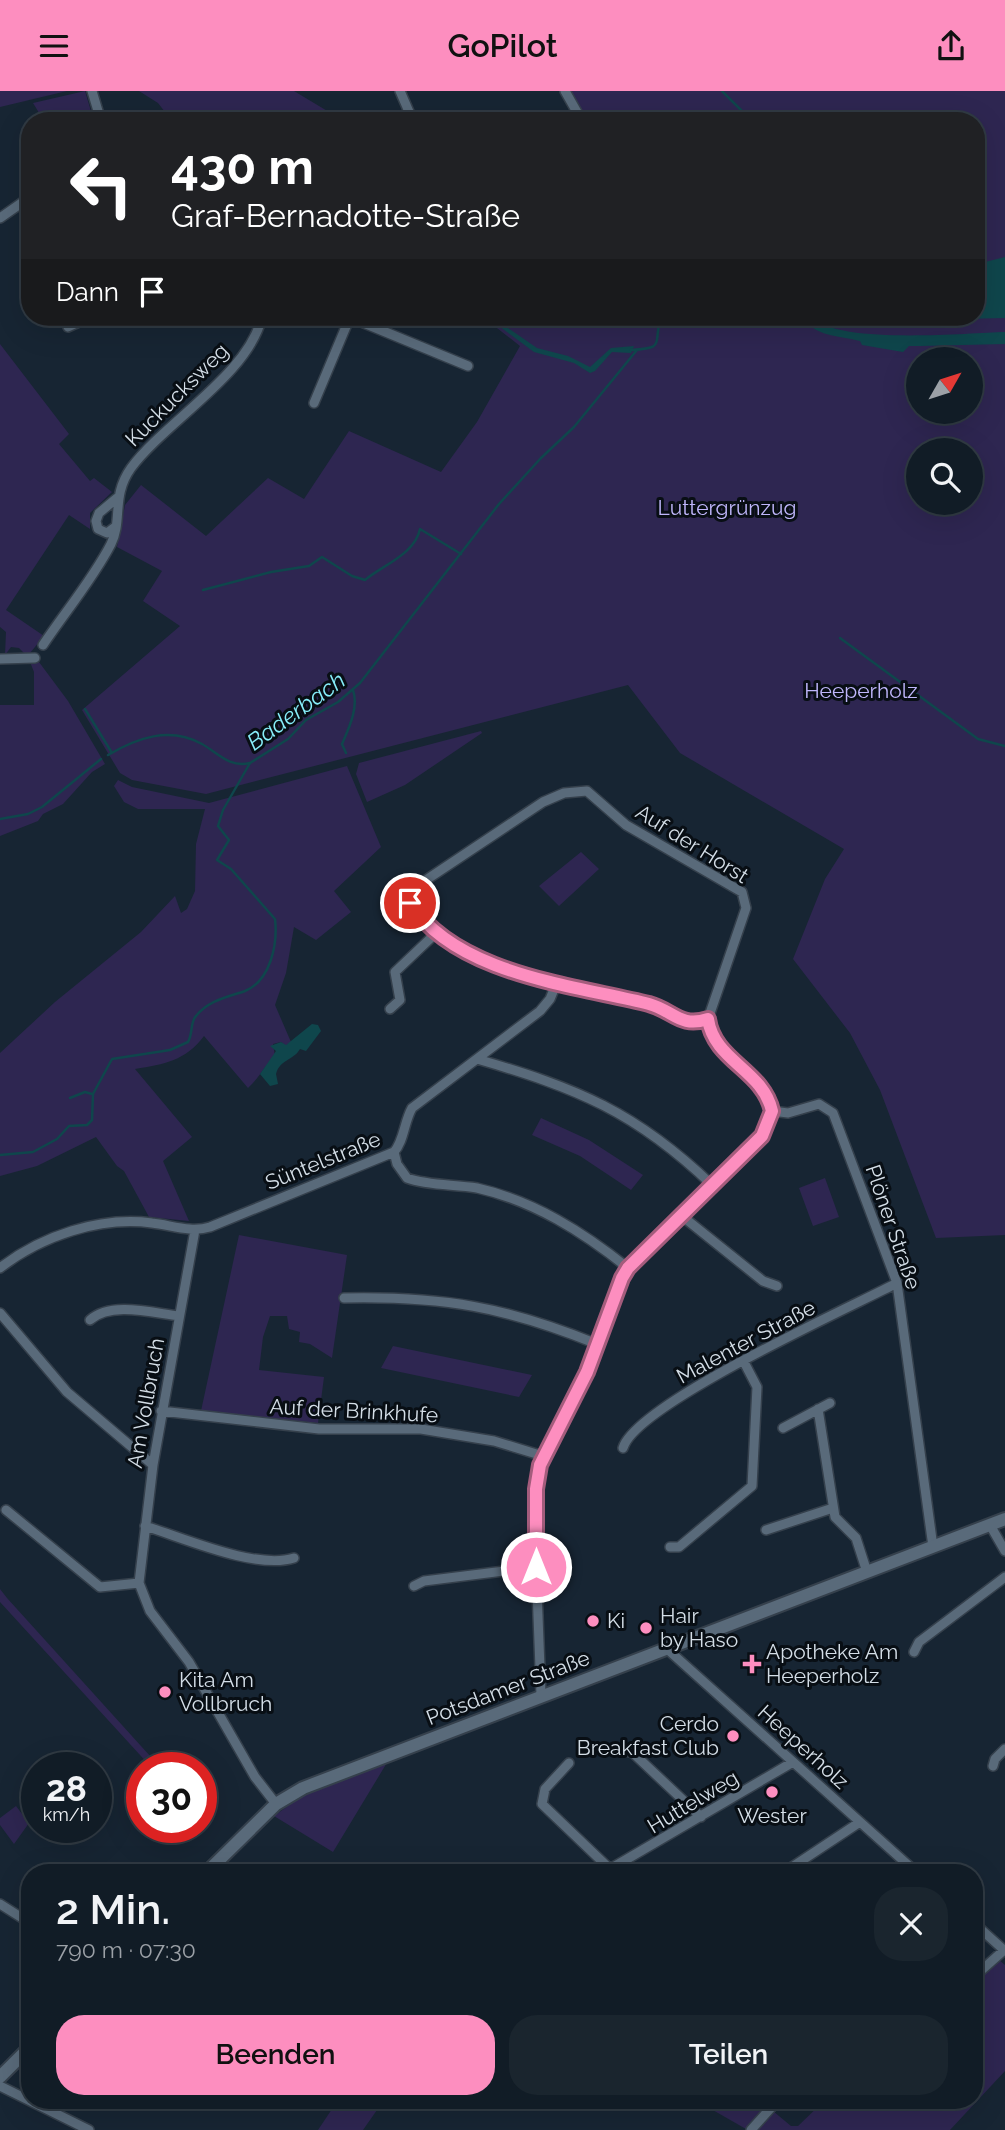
<!DOCTYPE html>
<html lang="de">
<head>
<meta charset="utf-8">
<style>
	body { margin:0; font-family:Raleway,sans-serif; background:#1a252e; color:#f1f3f6; height:100vh; display:flex; flex-direction:column; font-size:26px; white-space:nowrap }
	* { box-sizing:border-box; margin:0 }
	p { font-size:23px; color:#9ca1a7 }
	.icon { flex:none; width:38px; height:38px; fill:none; stroke:currentColor; stroke-width:2; stroke-linecap:round; stroke-linejoin:round }
	.map { position:relative; flex:1; overflow:hidden }
	.details { position:absolute; left:21px; top:1773px; width:962px; height:245px; display:flex; flex-direction:column; background:#111c26; border-radius:28px; box-shadow:0 7px 28px #0002,0 0 0 2px #303a43 }
	.details>* { flex:none }
	.top-card { position:absolute; left:21px; top:21px; width:964px; height:214px; border-radius:28px; box-shadow:0 7px 28px #0002,0 0 0 2px #303a43; background:#202124; color:#fff; overflow:hidden }
	.needle { width:46px; rotate:51deg }
	.fabs { position:absolute; left:906px; top:256px; display:grid; gap:14px }
	.fabs a { display:grid; place-items:center; width:77px; height:77px; border-radius:50%; background:#111c26; box-shadow:0 7px 28px #0002,0 0 0 2px #303a43; font-size:35px }
	.speed { position:absolute; left:21px; top:1661px; display:flex; gap:14px; font-size:35px; font-weight:700; text-align:center }
	.speed>* { display:grid; place-content:center; width:91px; height:91px; border-radius:50%; background:#111c26; box-shadow:0 7px 28px #0002,0 0 0 2px #303a43; line-height:1 }
	.speed small { font-size:18px; font-weight:400 }
	.speed .limit { border:10px solid #d22; background:#fff; color:#111 }
	.pin { position:absolute; display:grid; place-items:center; width:60px; height:60px; color:#fff; margin:-30px; border:4px solid #fff; border-radius:50%; box-shadow:0 2px 7px #0007 }
	.me { position:absolute; width:77px; margin:-38px; rotate:0deg; stroke-linejoin:round; filter:drop-shadow(0 0 5px #0008) }
	.turn { display:flex; align-items:center; gap:24px; height:147px; padding:0 35px; font-size:32px }
	.turn .icon { width:91px; height:91px; stroke-width:2.5 }
	.turn b { display:block; font-size:49px; line-height:60px }
	.then { display:flex; align-items:center; height:66px; padding:0 35px; background:#0003; gap:14px; font-size:26px }
	.round { display:grid; place-items:center; flex:none; width:74px; height:74px; border-radius:28px; background:#1a252e }
	.headline { display:flex; align-items:center; justify-content:space-between; height:119px; padding:0 35px }
	h1 { font-size:42px; font-weight:600; line-height:52px }
	.button { display:flex; gap:14px; margin-top:auto; padding:14px 35px }
	.button a { flex:1; height:80px; border-radius:28px; background:#fd8ebf; color:#111; font-size:28px; font-weight:600; line-height:80px; text-align:center }
	.button a+a { background:#1a252e; color:#f1f3f6 }
	header { display:flex; justify-content:space-between; align-items:center; height:91px; padding:0 35px; background:#fd8ebf; color:#111; font-size:32px; font-weight:600 }
	.map>svg:first-child { display:block }
</style>
</head>
<body>
<header><svg class="icon" aria-label="menu" viewBox="0 0 24 24"><path d="M4 6h16M4 12h16M4 18h16"/></svg>GoPilot<svg class="icon" aria-label="share" viewBox="0 0 24 24"><path d="M12 15V3M7 8l5-5 5 5M5 13v7h14v-7"/></svg></header>
<div class="map">
<svg width="1005" height="2039" viewBox="0 0 1005 2039">
	<rect width="100%" height="100%" fill="#172533"/>
	<path fill="#2e2651" fill-rule="evenodd" d="M0,0H67L0,16Z
		M85,0L93,27L90,30H44L33,12Z
		M139,0H294L344,30H172L158,12Z
		M570,0H1005V1144L936,1147L880,999L850,942L793,868L825,788L844,758L680,662L628,594L206,703L132,689L120,682L82,619L180,535L143,510L162,480L117,456L125,414L141,394L206,445L268,387L304,408L349,340L441,381L477,331L520,255L483,226H976V30H586ZM919,268H971V320H919ZM919,359H971V411H919Z
		M0,253L69,343L59,353L90,390L94,387L112,401L90,422V438L69,424L6,519L44,545L30,562L25,563L19,557L11,556L5,564L6,541L0,536Z
		M30,571H39L68,610L105,673L92,681L63,713L43,723L38,730L0,745V614H34V581Z
		M481,640L482,642L405,694L367,711L356,683L359,672Z
		M347,675L381,756L334,800L351,821L316,849L294,836L286,882L275,914L291,951L286,955L281,951L273,953L275,965C264,976 259,987 248,997L204,945C185,970 165,973 135,978L192,1046L163,1070L189,1130L149,1126L124,1080L117,1075L96,1046L37,1075L0,1085V962L55,911L141,841L175,805L181,822L187,818L195,800L196,753L205,718H138L124,711L114,695L118,689L132,696L209,712Z
		M581,761L599,778L559,815L539,795Z
		M541,1027L589,1049L643,1084L631,1099L580,1065L532,1044Z
		M825,1087L839,1126L813,1135L799,1097Z
		M239,1144L347,1164L332,1267L310,1253L299,1251L300,1241L289,1238L287,1225H270L263,1246L259,1279L324,1286L318,1332L201,1320Z
		M393,1255L532,1284L519,1306L381,1277Z
		M0,1498L7,1507L160,1676H151L0,1511Z
		M388,1670L333,1761L274,1725L306,1702Z
		M16,1715L29,1732L14,1753L0,1734V1727Z
		M998,1868L1005,1874V1980L950,2039H755L773,2020L791,2035H798L825,2009H975V1889Z
		M338,2009H384L363,2039H318Z
		M653,2009H761L767,2014L746,2038L711,2018L670,2019Z"/>
	<path fill="#0f464c" d="M1005,166V227L869,230L861,236L849,234L851,226H976L977,173Z
		M487,226H492L537,257L568,265L590,276L611,257L634,255L631,262L612,261L595,280L590,282L574,272L534,261Z
		M800,226H812C837,254 965,242 1005,241V253L921,255H909L903,261L862,254L860,250C835,244 818,246 800,226Z
		M312,933L318,934L321,940L306,960L300,958C293,970 280,968 276,983L278,993L270,995L260,983L276,960L270,955L281,951L286,954Z"/>
	<g fill="none" stroke-linecap="round" stroke-linejoin="round">
		<path stroke="#0f464c" stroke-width="2.5" d="M722,0L752,30
			M767,226L774,230L807,233
			M631,259C664,257 654,255 660,228L663,226
			M203,499L271,481L309,475L322,466L352,485L365,489C383,474 415,463 420,438L461,463
			M840,547L978,648L1005,655
			M85,618L112,662
			M346,662L342,653C349,637 359,616 353,599
			M108,664C137,647 169,635 202,653C218,662 229,677 250,672
			M0,728L28,723L42,716L101,668
			M70,1007L85,1001L92,1003
			M0,1064L33,1061L57,1048L69,1035L87,1034L92,1029L93,1003L112,968L170,959L188,951C193,943 190,931 196,925C209,909 228,906 245,900C270,890 278,854 275,828L231,778L217,769L229,749L218,735L223,719L250,672L288,648L306,629L338,611L360,592L499,413L541,367L574,336L637,259"/>
		<defs>
			<path id="street" d="M92,0L101,30
				M400,0L413,30
				M565,0L582,30
				M0,127L30,106
				M349,226L468,275
				M68,236L90,226
				M314,312L350,226
				M115,436L107,442L98,438L96,430L99,422L117,407
				M43,554C65,521 93,488 111,453C123,429 111,405 131,377C166,330 248,284 262,226
				M0,568L35,567
				M390,918L400,909L395,881L435,843
				M477,968C577,997 636,1021 712,1094
				M772,1020L788,1022L819,1013L833,1022L897,1192L933,1456
				M394,1061L397,1073L407,1087C429,1095 454,1093 477,1097C534,1110 583,1141 628,1177
				M682,1125L763,1190L777,1195
				M195,1139L153,1374L139,1492L150,1520L189,1571L255,1686L276,1713
				M0,1177C41,1145 100,1125 152,1132C171,1134 191,1142 210,1136L394,1061C404,1050 404,1031 412,1017L540,920L550,908L557,891
				M344,1207C443,1205 506,1216 597,1253
				M0,1222L67,1301L153,1374
				M90,1229C111,1210 153,1222 179,1225
				M818,1318L835,1426L856,1447L867,1481
				M161,1320L319,1338H421L494,1350L543,1365
				M783,1337L830,1312
				M623,1357C636,1313 849,1217 897,1192
				M6,1419L100,1496L139,1492
				M990,1434L1005,1460
				M145,1435C184,1447 256,1479 294,1467
				M766,1439L833,1417
				M670,1456H679L752,1395L757,1296L744,1271
				M414,1495L424,1490L536,1476
				M666,1557L917,1782
				M914,1561L919,1551L1005,1486
				M541,1604L536,1472V1398L540,1374L587,1281L628,1177L762,1045L772,1020C763,979 714,970 708,928C682,936 668,918 644,912C593,900 409,867 408,801L543,711L564,702L587,700L626,734L742,801L746,817L708,928
				M625,1660L633,1662L701,1726
				M569,1672L545,1698L542,1713L610,1778L793,1671
				M993,1675L995,1668L1005,1658
				M783,1782L860,1731
				M0,1813L30,1832
				M975,1833L1005,1860
				M975,1885L1004,1859
				M0,1995L89,2039
				M751,2039L778,2009"/>
			<path id="secondary" d="M206,1782L276,1713L303,1697L1005,1428
				M0,1986L30,1956"/>
		</defs>
		<use href="#street" stroke="#35404c" stroke-width="12"/>
		<use href="#secondary" stroke="#35404c" stroke-width="16"/>
		<use href="#street" stroke="#596a7a" stroke-width="9"/>
		<use href="#secondary" stroke="#596a7a" stroke-width="12"/>
	</g>
	<g fill="none" stroke-linecap="round" stroke-linejoin="round">
		<defs>
			<path id="route" d="M410,812C456,883 572,894 649,913C674,920 680,937 708,928C714,970 763,979 772,1020L762,1045L628,1177L622,1187L587,1281L540,1374L536,1398V1476"/>
		</defs>
		<use href="#route" stroke="#a45c7c" stroke-width="18"/>
		<use href="#route" stroke="#fd8ebf" stroke-width="12"/>
	</g>
	<g fill="#fd8ebf" stroke="#080e14" stroke-width="2.5">
		<circle cx="593" cy="1530" r="7"/>
		<circle cx="646" cy="1537" r="7"/>
		<path d="M748.5 1562.5h7v7h7v7h-7v7h-7v-7h-7v-7h7z"/>
		<circle cx="165" cy="1601" r="7"/>
		<circle cx="733" cy="1645" r="7"/>
		<circle cx="772" cy="1701" r="7"/>
	</g>
	<g text-anchor="middle" stroke-width="6" stroke-linejoin="round" paint-order="stroke">
		<g font-size="21" fill="#d4dee7" stroke="#080e14">
			<text transform="translate(177 304) rotate(-45)" y="7">Kuckucksweg</text>
			<text transform="translate(692 753) rotate(32)" y="7">Auf der Horst</text>
			<text transform="translate(323 1070) rotate(-22)" y="7">Süntelstraße</text>
			<text transform="translate(893 1136) rotate(71)" y="7">Plöner Straße</text>
			<text transform="translate(746 1251) rotate(-28)" y="7">Malenter Straße</text>
			<text transform="translate(146 1312) rotate(-80)" y="7">Am Vollbruch</text>
			<text transform="translate(354 1320) rotate(3)" y="7">Auf der Brinkhufe</text>
			<text transform="translate(508 1597) rotate(-21)" y="7">Potsdamer Straße</text>
			<text transform="translate(803 1656) rotate(42)" y="7">Heeperholz</text>
			<text transform="translate(693 1711) rotate(-31)" y="7">Huttelweg</text>
		</g>
		<g font-size="21" fill="#bfb6fb" stroke="#080e14">
			<text x="727" y="424">Luttergrünzug</text>
			<text x="861" y="607">Heeperholz</text>
		</g>
		<g font-size="21" fill="#d4dee7" stroke="#080e14" text-anchor="start">
			<text x="660" y="1532">Hair<tspan x="660" dy="24">by Haso</tspan></text>
			<text x="607" y="1537">Ki</text>
			<text x="766" y="1568">Apotheke Am<tspan x="766" dy="24">Heeperholz</tspan></text>
			<text x="179" y="1596">Kita Am<tspan x="179" dy="24">Vollbruch</tspan></text>
			<text x="719" y="1640" text-anchor="end">Cerdo<tspan x="719" dy="24">Breakfast Club</tspan></text>
			<text x="772" y="1732" text-anchor="middle">Wester</text>
		</g>
		<g font-size="23" font-style="italic" fill="#87eefa" stroke="#080e14">
			<text transform="translate(296 620) rotate(-36)" y="8">Baderbach</text>
		</g>
	</g>
</svg>
<div class="fabs">
<a><svg class="needle" viewBox="-14 -14 28 28"><path d="M0-13l5 13h-10z" fill="#e53935"/><path d="M0 13l5-13h-10z" fill="#9ca1a7"/></svg></a>
<a><svg class="icon" aria-label="search" viewBox="0 0 24 24"><circle cx="10" cy="10" r="6"/><path d="M15 15l6 6"/></svg></a>
</div>
<div class="speed"><div>28<small>km/h</small></div><div class="limit">30</div></div>
<div class="pin" style="left:410px;top:812px;background:#d93025"><svg class="icon" aria-label="arrive" viewBox="0 0 24 24"><path d="M6 21V4h12l-3 4 3 4H6"/></svg></div>
<svg class="me" style="left:536px;top:1476px" viewBox="-20 -20 40 40"><circle r="17" fill="#fd8ebf" stroke="#fff" stroke-width="3"/><path d="M0-11L8 9 0 5-8 9z" fill="#fff"/></svg>
<div class="top-card">
<div class="turn"><svg class="icon" aria-label="left" viewBox="0 0 24 24"><path d="M17 20v-9H6M10 6l-5 5 5 5"/></svg><div><b>430 m</b>Graf-Bernadotte-Straße</div></div>
<div class="then">Dann<svg class="icon" aria-label="arrive" viewBox="0 0 24 24"><path d="M6 21V4h12l-3 4 3 4H6"/></svg></div>
</div>
<section class="details">
<div class="headline"><div><h1>2 Min.</h1><p>790 m · 07:30</p></div><a class="round"><svg class="icon" aria-label="close" viewBox="0 0 24 24"><path d="M6 6l12 12M18 6L6 18"/></svg></a></div>
<div class="button"><a>Beenden</a><a>Teilen</a></div>
</section>
</div>
</body>
</html>
